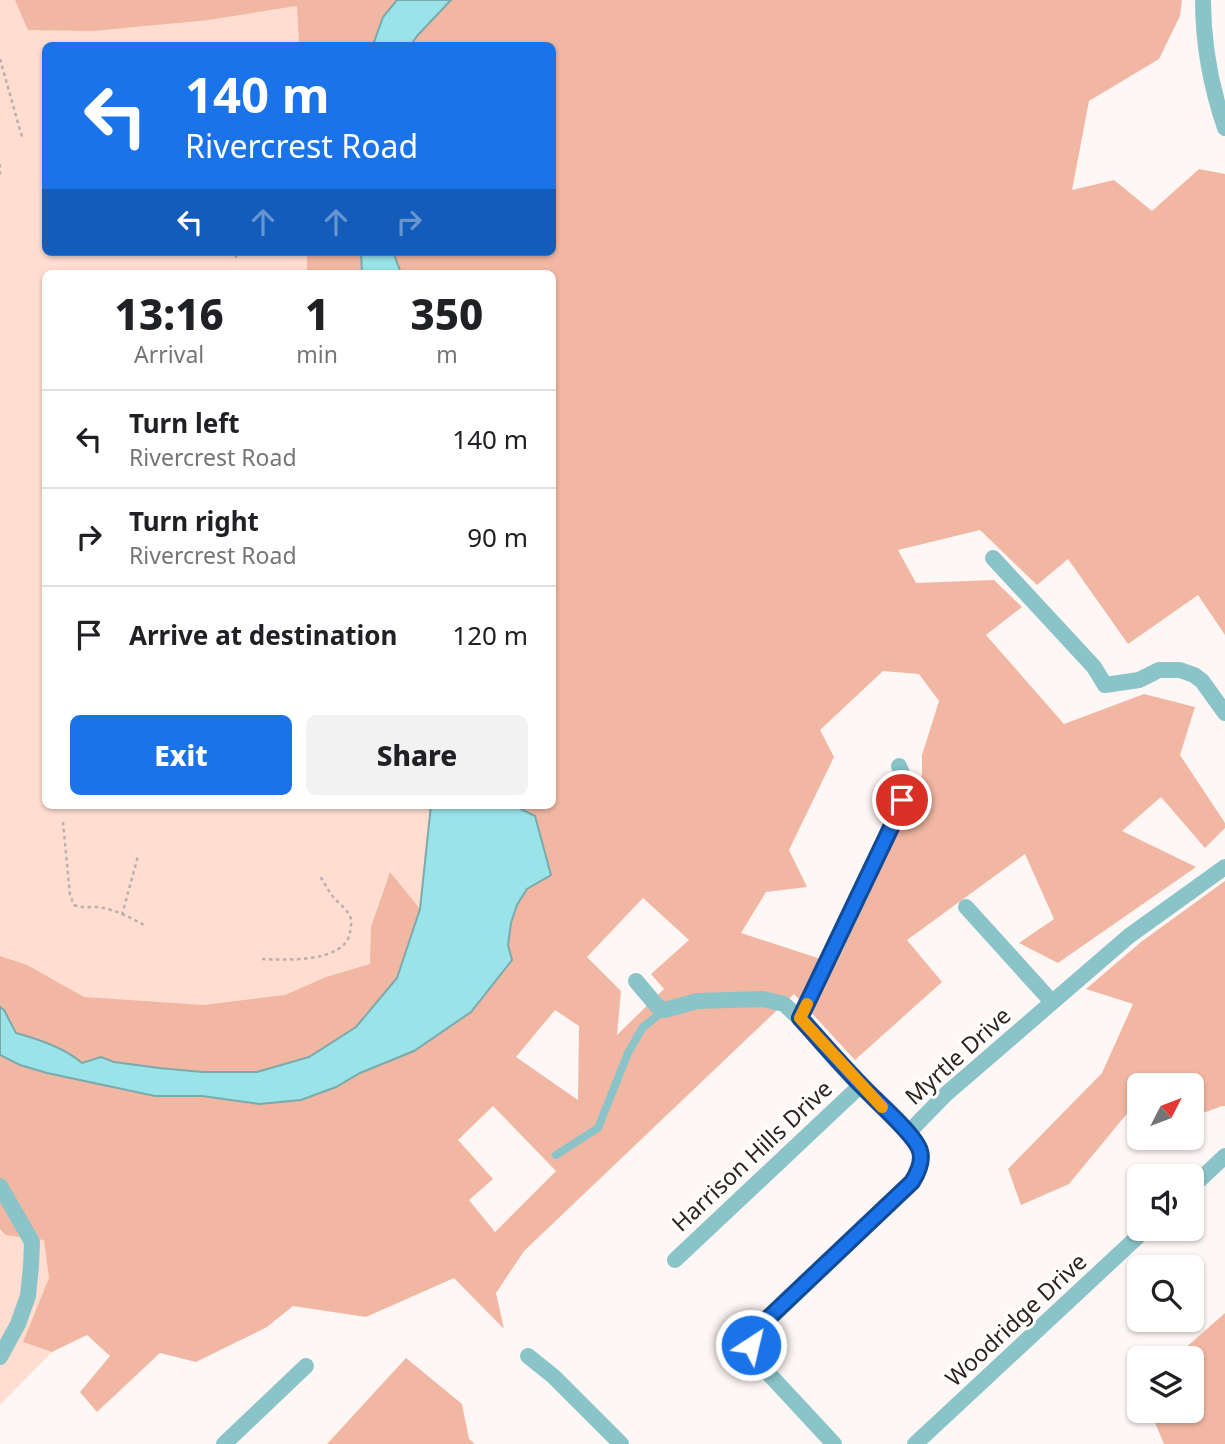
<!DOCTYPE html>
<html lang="en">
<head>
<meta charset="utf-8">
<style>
	body { margin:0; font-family:"Noto Sans",sans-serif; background:#f2f2f2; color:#202124; height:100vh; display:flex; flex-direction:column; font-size:26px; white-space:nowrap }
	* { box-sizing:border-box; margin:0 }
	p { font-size:23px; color:#757577 }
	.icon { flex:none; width:38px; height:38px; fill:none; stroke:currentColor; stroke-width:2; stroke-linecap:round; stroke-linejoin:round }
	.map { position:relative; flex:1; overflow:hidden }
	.sheet { position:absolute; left:42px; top:270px; width:514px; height:539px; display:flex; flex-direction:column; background:#fff; border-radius:10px; box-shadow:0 2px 5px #0004 }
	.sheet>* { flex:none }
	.banner { position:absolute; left:42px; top:42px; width:514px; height:214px; border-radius:10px; box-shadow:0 2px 5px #0004; background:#1a73e8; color:#fff; overflow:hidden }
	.needle { width:46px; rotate:48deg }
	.tools { position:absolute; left:1127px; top:1073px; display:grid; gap:14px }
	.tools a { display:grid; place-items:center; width:77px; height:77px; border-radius:10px; background:#fff; box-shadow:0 2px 5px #0004; font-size:35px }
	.pin { position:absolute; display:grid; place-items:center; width:60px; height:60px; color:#fff; margin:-30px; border:4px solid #fff; border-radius:50%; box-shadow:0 2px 7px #0007 }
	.me { position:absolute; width:77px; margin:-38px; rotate:35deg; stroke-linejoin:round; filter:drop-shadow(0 0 5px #0008) }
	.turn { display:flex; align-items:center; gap:24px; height:147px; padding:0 28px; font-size:32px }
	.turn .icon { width:91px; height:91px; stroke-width:2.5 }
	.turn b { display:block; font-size:49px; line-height:60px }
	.lanes { display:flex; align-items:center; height:66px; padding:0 28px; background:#0003; justify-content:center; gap:35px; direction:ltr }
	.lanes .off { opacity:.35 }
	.eta { display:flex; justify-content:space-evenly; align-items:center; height:119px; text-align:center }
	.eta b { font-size:42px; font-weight:800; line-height:49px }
	.button { display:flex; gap:14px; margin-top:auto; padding:14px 28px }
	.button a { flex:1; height:80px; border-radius:10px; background:#1a73e8; color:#fff; font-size:28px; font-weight:800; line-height:80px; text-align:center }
	.button a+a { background:#f2f2f2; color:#202124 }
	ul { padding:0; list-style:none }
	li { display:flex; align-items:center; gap:21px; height:98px; padding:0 28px; border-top:2px solid #e0e0e0 }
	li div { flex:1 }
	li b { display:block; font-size:26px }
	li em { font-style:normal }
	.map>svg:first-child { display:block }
</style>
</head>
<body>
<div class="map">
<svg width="1225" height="1444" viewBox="0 0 1225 1444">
	<rect width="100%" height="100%" fill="#fff7f5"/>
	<path fill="#ffddd1" d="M0,0H43L209,20L297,6L365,45L46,46V252H361L362,273H46V805H431L420,909L356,1027L4,1010L0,1007Z
		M0,1145L69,1261L52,1352L0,1405Z"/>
	<path fill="#f1b7a3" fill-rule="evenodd" d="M15,0H397L383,17L373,46L299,45L297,6L209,20L92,31L28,30Z
		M451,0H1182L1180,16L1159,59L1089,101L1072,190L1114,180L1152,211L1199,169L1225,174V635L1198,595L1128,644L1068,559L1037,585L980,530L898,550L916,583L994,580L1022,607L986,635L1064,724L1144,694L1195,707L1180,755L1225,823V828L1205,848L1161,797L1122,831L1196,867L1058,963L1019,943L1054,919L1025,854L907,940L942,982L855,1060L794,994L524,1251L496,1293L504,1329L454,1278L366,1317L293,1306L267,1327L196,1362L160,1353L97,1412L80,1392L110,1356L87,1335L52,1352L23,1342L49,1278L44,1240L6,1235L0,1229V1055L20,1065L47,1073L155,1096H202L336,1087L360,1073L512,960L508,945L511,923L517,905L527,889L550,875L535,816L513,805H553V273H401L392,254L393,252H553V46L411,45L417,36ZM883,671L919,674L939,701L922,755V775L908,811L836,964L741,933L766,892L807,887L789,850L834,757L820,730ZM643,898L689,940L651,974L664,989L617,1035L621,991L587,957ZM555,1010L579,1026L578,1100L516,1057ZM493,1106L556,1171L495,1232L469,1200L493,1179L458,1140Z
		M307,252H361L362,273H307Z
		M390,872L420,909L397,978L356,1027L309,1057L257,1072H203L159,1068L114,1062L101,1057L82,1063C67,1049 36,1038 16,1033L4,1010L0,1007V956L27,965L84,997L204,1005L285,995L326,977L370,964L371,927Z
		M1225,881V1106H1222L1192,1117V1085H1157L1154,1081L1150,1085H1139V1099L1069,1184L1021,1205L1008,1169L1102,1073L1133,1004L1086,989L1141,942Z
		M1225,1313V1444H1164L1150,1411L1192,1410V1358H1174Z
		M406,1358L462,1404L469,1439L475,1444H327Z"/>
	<path fill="#99e3e9" stroke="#7aaaac" stroke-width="2" d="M397,0H451L417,36L411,45H373L383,17Z
		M361,252H393L401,273H362Z
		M431,805H513L535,816L551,875L527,889L517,905L511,923L508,945L512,960L471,1012L414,1051L360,1073L336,1087L301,1100L260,1104L202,1096H155L47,1073L20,1065L0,1055V1007L4,1010L16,1033C38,1039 65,1048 82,1063L101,1057L114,1062L159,1068L203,1072H257L309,1057L356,1027L397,978L420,909Z"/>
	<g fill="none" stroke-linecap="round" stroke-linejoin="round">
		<path stroke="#bab0ad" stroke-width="2.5" stroke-dasharray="3.5 3.5" stroke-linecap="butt" d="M0,59L22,137
			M0,164V177
			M236,258L237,252
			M63,822L70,895L74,905C82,908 89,907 97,907C115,909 131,918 146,926
			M122,915L138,856
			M262,959C285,960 346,963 350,932C351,927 352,920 350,916C347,910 340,904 335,899C329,892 325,884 320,876"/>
		<path stroke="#8ac4c9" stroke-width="8" d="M556,1155L598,1128L628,1053L643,1027L665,1010"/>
		<path stroke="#8ac4c9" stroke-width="16" d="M1203,0C1203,44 1211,87 1225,128
			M993,558L1094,667L1105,685L1139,680L1159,670H1180L1194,675L1202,681L1225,713
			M899,766L907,785L897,815L800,1019L861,1085L908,1133
			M966,907L1052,1002
			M636,981L657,1006L665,1010L697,1001L763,999L784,1004L800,1019
			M0,1186L32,1242L31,1266L28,1296L18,1324L0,1357
			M1192,1187L1225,1156
			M675,1260L861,1085
			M528,1356L553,1376L621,1444
			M224,1444L306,1366
			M834,1444L755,1359L751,1345L755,1333L912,1182C918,1174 924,1158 919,1148C917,1143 911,1137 908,1133L946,1094L1129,936L1225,867
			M915,1444L1147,1228"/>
	</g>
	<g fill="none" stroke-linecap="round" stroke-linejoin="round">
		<defs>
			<path id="route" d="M751,1345L755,1333L760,1326L912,1182C917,1174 923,1161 920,1151C916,1135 875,1100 863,1087C841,1065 821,1041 800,1018L897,815L902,800"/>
		</defs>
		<use href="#route" stroke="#114b97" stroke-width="18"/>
		<use href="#route" stroke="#1a73e8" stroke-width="12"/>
		<path stroke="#f59e0b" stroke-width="12" d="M807,1004L800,1018L882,1107"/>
	</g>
	<g text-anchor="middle" stroke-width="6" stroke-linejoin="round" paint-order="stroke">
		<g font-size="23" fill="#31241f" stroke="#fff">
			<text transform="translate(958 1056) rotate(-42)" y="8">Myrtle Drive</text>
			<text transform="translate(752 1156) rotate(-43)" y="8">Harrison Hills Drive</text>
			<text transform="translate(1016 1320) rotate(-43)" y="8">Woodridge Drive</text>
		</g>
	</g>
</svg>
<div class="tools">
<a><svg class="needle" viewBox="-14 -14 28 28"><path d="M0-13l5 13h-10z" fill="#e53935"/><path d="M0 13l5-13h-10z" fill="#757577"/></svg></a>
<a><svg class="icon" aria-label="sound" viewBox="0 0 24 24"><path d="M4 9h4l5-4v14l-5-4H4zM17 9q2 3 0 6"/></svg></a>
<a><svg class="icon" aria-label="search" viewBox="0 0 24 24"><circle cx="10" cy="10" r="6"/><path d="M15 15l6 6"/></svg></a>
<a><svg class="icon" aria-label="layers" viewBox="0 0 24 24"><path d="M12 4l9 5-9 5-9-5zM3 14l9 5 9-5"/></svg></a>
</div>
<div class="pin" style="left:902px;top:800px;background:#d93025"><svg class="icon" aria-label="arrive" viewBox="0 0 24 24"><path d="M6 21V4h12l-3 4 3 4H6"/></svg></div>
<svg class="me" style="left:751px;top:1345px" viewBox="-20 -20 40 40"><circle r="17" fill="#1a73e8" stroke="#fff" stroke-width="3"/><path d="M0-11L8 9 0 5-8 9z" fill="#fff"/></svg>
<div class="banner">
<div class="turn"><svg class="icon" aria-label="left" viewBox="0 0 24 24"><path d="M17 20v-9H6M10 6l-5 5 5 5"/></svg><div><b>140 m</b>Rivercrest Road</div></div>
<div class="lanes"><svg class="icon" aria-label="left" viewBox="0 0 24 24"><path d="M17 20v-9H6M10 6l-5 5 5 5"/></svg><svg class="icon off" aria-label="ahead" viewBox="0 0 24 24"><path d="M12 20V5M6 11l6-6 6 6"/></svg><svg class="icon off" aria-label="ahead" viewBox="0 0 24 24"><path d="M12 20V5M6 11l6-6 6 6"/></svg><svg class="icon off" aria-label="right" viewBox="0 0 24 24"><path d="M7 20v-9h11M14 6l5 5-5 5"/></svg></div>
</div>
<section class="sheet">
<div class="eta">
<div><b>13:16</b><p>Arrival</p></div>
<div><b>1</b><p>min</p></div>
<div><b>350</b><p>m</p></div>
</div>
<ul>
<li><svg class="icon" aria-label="left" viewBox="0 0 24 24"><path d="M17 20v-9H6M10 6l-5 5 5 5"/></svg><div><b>Turn left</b><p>Rivercrest Road</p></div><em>140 m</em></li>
<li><svg class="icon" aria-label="right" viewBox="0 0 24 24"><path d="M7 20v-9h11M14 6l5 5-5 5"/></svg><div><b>Turn right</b><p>Rivercrest Road</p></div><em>90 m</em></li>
<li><svg class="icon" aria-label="arrive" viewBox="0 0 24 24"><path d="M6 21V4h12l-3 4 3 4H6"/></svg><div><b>Arrive at destination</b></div><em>120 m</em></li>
</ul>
<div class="button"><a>Exit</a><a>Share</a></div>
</section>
</div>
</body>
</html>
